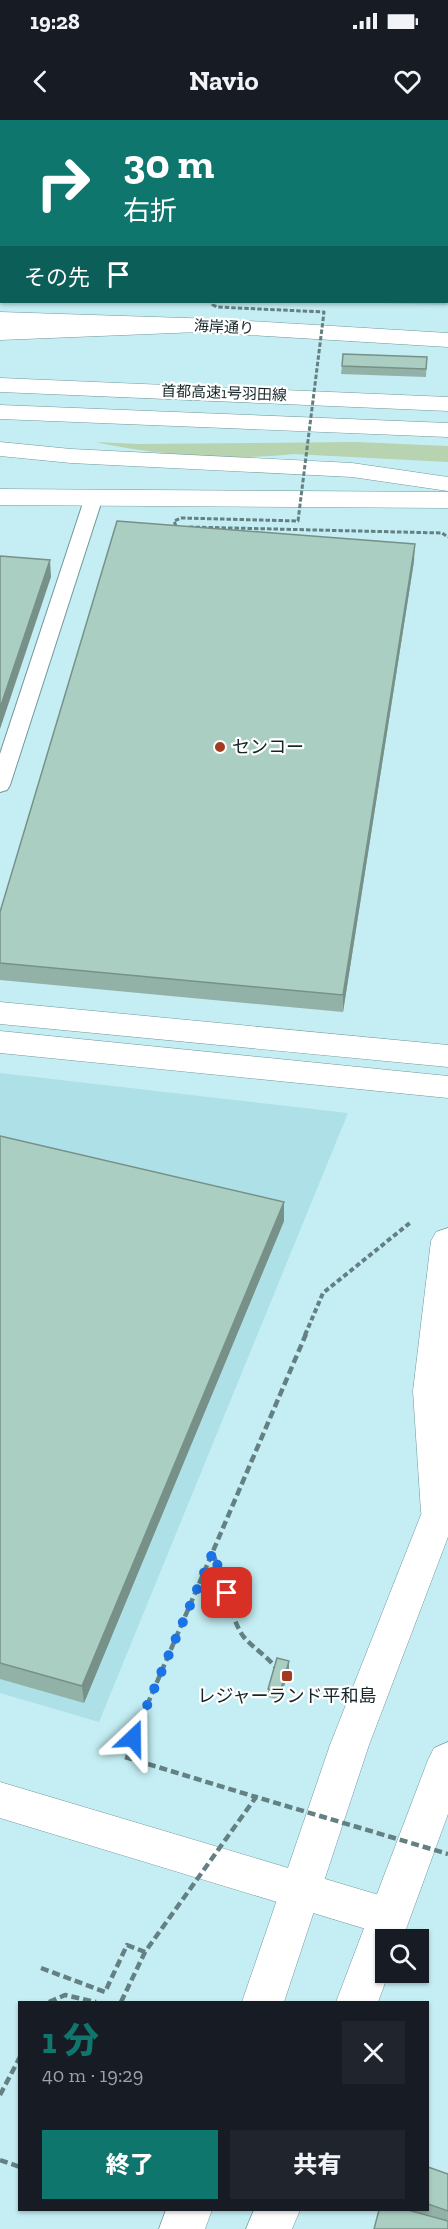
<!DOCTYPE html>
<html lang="ja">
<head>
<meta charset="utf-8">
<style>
	body { margin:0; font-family:"Zilla Slab","Noto Sans JP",serif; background:#20242c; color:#f1f3f6; height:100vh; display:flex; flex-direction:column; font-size:22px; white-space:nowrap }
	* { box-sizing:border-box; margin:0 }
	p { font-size:20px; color:#9ea1a6 }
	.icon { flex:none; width:33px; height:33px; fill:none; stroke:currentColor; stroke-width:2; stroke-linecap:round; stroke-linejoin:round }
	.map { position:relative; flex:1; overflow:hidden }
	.side { position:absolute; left:18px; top:1881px; width:411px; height:210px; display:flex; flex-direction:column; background:#171b24; border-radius:0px; box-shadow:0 2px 4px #0004 }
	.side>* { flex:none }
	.top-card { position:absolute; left:0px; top:0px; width:448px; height:183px; box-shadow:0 2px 4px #0004; background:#0f766e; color:#fff; overflow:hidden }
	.buttons { position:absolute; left:375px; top:1809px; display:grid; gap:12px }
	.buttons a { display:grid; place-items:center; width:54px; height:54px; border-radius:0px; background:#171b24; box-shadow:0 2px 4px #0004; font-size:30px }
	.pin { position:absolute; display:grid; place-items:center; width:51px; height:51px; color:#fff; margin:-26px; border-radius:12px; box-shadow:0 3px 9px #0006 }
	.me { position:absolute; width:66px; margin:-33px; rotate:23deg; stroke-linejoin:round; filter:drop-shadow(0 0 4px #0008) }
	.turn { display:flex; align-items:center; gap:21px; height:126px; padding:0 24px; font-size:27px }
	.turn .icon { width:78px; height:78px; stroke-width:2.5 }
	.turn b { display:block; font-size:42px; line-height:51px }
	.then { display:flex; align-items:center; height:57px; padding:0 24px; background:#0003; gap:12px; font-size:22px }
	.round { display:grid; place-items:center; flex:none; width:63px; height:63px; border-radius:0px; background:#20242c }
	.head { display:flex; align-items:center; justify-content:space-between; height:102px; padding:0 24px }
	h1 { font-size:36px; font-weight:800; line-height:45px; color:#0f766e }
	.button { display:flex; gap:12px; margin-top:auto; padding:12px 24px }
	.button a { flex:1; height:69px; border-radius:0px; background:#0f766e; color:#fff; font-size:24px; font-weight:800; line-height:69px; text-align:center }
	.button a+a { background:#20242c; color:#f1f3f6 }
	.status { display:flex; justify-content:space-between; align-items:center; height:42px; padding:0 30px; background:#171b24; direction:ltr }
	.status svg { height:16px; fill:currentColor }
	header { display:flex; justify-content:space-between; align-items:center; height:78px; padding:0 24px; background:#171b24; font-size:27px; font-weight:800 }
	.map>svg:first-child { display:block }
</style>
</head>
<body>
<div class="status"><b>19:28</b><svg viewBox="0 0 49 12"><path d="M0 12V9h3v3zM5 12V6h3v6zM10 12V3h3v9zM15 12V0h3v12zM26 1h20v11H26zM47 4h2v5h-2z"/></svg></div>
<header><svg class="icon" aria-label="back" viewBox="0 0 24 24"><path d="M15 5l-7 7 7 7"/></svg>Navio<svg class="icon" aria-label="heart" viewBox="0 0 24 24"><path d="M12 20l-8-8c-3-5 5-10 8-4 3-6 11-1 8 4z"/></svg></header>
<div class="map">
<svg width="448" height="2109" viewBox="0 0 448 2109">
	<rect width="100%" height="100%" fill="#c4eef3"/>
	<path fill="#aee0e7" d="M0,0H448V185L347,182H447V2H2V169Z
		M0,953L348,993L99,1602L0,1573Z"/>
	<path fill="#b8d3af" d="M96,322L138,324L356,322L448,326V342L293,334C237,341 151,335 96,322Z"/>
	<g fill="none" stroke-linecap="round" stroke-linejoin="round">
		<defs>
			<path id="lane" d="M340,0H354V2H340Z
				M0,133H2V143H0Z
				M94,372L103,377L10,665L7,670L0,672V634L85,377Z"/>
			<path id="street" d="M0,882L448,925V947L0,904Z
				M0,911L448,956V978L0,933Z
				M448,1108V1404L439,1407L426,1403L421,1392L413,1271L431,1121L436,1112Z
				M0,1662L389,1778L404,1783L410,1797L404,1811L389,1816L0,1698Z"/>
			<path id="secondary" d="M448,1357V1417L369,1625L284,1882H242L330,1625L430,1372L435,1361Z
				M448,1622V1694L402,1820H386V1852H389L378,1882H336L428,1640L434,1628Z
				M166,2090H212L205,2109H159Z
				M254,2090H300L292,2109H246Z"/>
			<path id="primary" d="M0,192L216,199L448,213V227L216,213L0,206Z
				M0,369L448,372V388L0,385Z"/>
			<path id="highway" d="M216,199L224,201L227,206L224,211L0,220V206Z
				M0,258L448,277V291L0,272Z
				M0,285L448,303V317L0,299Z
				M0,322L71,329L352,343L448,357V371L352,357L71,343L0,336Z"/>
		</defs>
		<use href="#lane" stroke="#71989d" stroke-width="2"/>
		<use href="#street" stroke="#71989d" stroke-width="1"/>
		<use href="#secondary" stroke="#71989d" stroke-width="1"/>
		<use href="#primary" stroke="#71989d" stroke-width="1"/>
		<use href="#highway" stroke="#71989d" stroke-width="1"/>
		<path stroke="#648083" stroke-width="4" stroke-dasharray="5 3" stroke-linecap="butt" d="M305,1215L323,1173L411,1102"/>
		<path stroke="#648083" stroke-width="4.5" stroke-dasharray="8 4" stroke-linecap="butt" d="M213,1433C220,1453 232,1501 243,1516C253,1528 266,1535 276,1548
			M133,1618L306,1214
			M125,1637L256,1677
			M41,1848L105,1872L127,1825L145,1832
			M49,1882L65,1875L96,1882
			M0,1975L20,1937
			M0,2040L20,2047"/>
		<use href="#lane" fill="#fff" fill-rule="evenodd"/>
		<use href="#street" fill="#fff" fill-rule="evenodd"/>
		<use href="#secondary" fill="#fff" fill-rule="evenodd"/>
		<use href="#primary" fill="#fff" fill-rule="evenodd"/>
		<use href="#highway" fill="#fff" fill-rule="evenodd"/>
		<path stroke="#648083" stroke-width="3" stroke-dasharray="4.5 2" stroke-linecap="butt" d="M176,406L174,401L181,398L298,401L324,192L217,187L213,185L214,182
			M189,407L442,413L448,417"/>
		<path stroke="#648083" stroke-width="4.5" stroke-dasharray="8 4" stroke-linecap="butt" d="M121,1882L145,1832L256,1677L448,1734"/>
	</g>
	<path fill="#92b2a7" d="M0,0L2,2V100H0Z
		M427,237L426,257L341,254L342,246Z
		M414,441L343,892L0,860V792Z
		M0,1016L284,1082V1101L84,1583L0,1559Z
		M289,1549L280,1580L268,1577V1569Z
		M428,2047L448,2054V2109L379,2090H428Z"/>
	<path fill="#779188" d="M415,424L414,441L343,892V875Z
		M50,440L51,457L0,609V588Z
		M284,1082V1101L84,1583L82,1566Z
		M289,1541V1549L280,1580V1572Z"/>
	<path fill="#aacfc2" stroke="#779188" stroke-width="1.5" d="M0,0H31L54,2H2V83H0Z
		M343,234L427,237L426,249L342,246Z
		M117,401L415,424L343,875L0,843V792Z
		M0,436L50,440L0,588Z
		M0,1016L284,1082L82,1566L0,1543Z
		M277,1538L289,1541L280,1572L268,1569Z
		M428,2047L448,2054V2091L428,2084Z
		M379,2090H408L448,2101V2109H374Z"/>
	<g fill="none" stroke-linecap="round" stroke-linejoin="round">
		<path stroke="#1a73e8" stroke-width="10" stroke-dasharray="0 18" d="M133,1618L213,1432L227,1473"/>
	</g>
	<g fill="#a33b21" stroke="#fff" stroke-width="2">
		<circle cx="220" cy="627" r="6"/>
		<rect x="281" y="1550" width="12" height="12" rx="3"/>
	</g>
	<g text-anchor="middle" stroke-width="4.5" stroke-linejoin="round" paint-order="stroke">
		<g font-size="15" fill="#152528" stroke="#fff">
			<text transform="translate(224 207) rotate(3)" y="5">海岸通り</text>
			<text transform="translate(224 273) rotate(2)" y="5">首都高速1号羽田線</text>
		</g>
		<g font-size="18" fill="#152528" stroke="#fff" text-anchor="start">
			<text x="232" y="633">センコー</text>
			<text x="287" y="1582" text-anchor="middle">レジャーランド平和島</text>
		</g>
	</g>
</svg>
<div class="buttons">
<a><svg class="icon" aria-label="search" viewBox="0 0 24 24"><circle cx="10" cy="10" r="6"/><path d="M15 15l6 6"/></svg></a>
</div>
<div class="pin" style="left:227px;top:1473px;background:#d93025"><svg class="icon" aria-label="arrive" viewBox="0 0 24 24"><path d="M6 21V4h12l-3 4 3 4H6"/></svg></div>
<svg class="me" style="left:133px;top:1618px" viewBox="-20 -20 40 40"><path d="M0-17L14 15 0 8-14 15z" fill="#1a73e8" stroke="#fff" stroke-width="4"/></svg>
<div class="top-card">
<div class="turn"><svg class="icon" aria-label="right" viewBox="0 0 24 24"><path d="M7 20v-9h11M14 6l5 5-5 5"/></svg><div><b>30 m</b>右折</div></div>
<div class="then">その先<svg class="icon" aria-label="arrive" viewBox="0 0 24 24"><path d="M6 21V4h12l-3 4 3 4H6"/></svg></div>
</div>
<section class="side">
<div class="head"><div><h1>1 分</h1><p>40 m · 19:29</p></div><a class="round"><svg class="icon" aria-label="close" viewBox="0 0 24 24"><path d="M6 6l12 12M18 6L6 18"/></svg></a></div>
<div class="button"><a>終了</a><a>共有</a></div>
</section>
</div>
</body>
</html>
